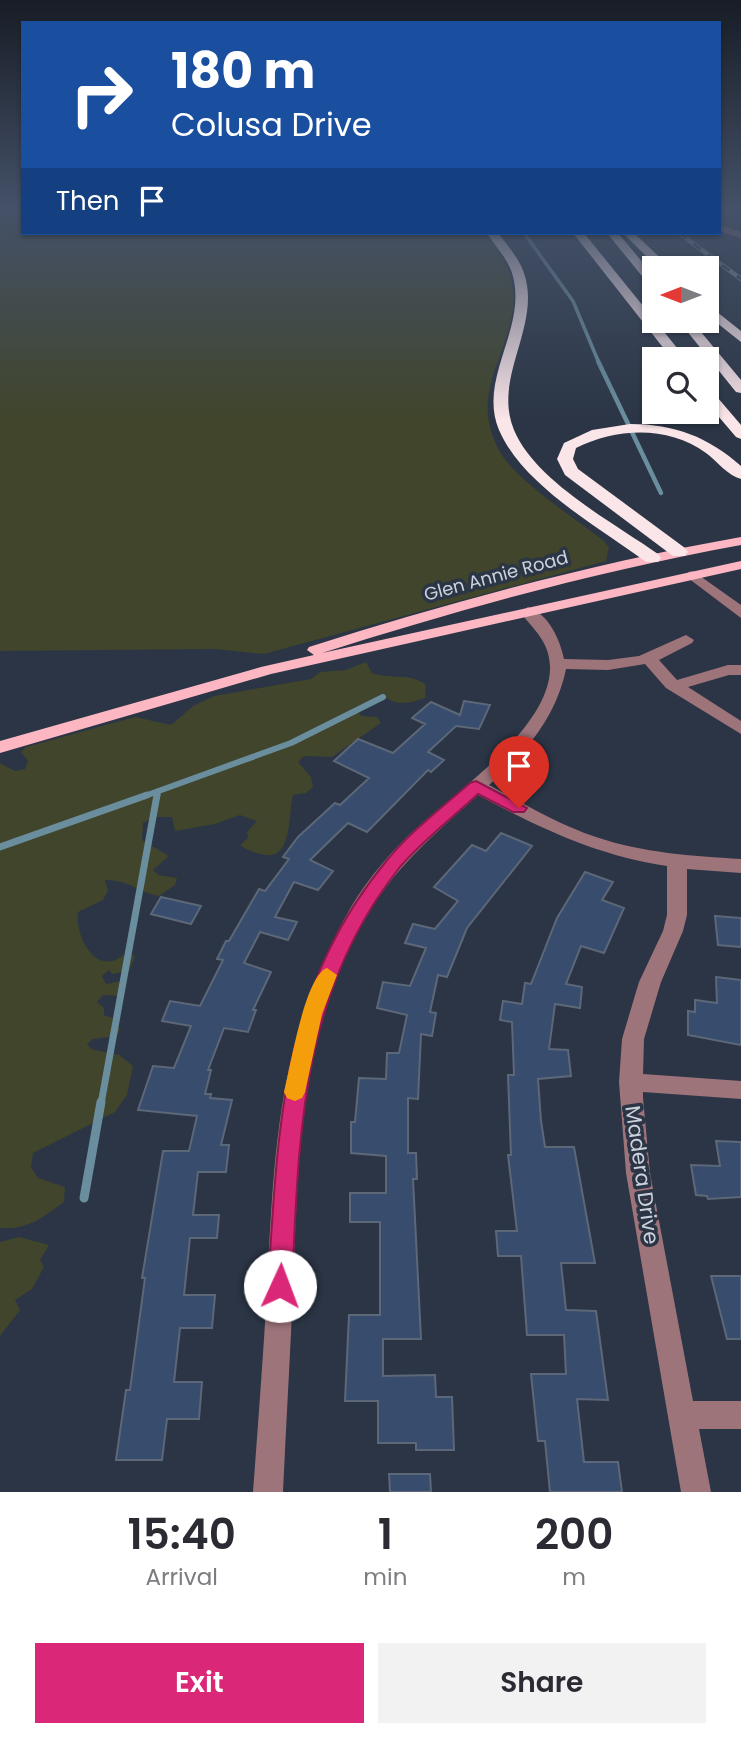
<!DOCTYPE html>
<html lang="en">
<head>
<meta charset="utf-8">
<style>
	body { margin:0; font-family:Poppins,sans-serif; background:#f2f2f3; color:#2b2b33; height:100vh; display:flex; flex-direction:column; font-size:26px; white-space:nowrap }
	* { box-sizing:border-box; margin:0 }
	p { font-size:23px; color:#7c7c81 }
	.icon { flex:none; width:38px; height:38px; fill:none; stroke:currentColor; stroke-width:2; stroke-linecap:round; stroke-linejoin:round }
	.map { position:relative; height:1492px; overflow:hidden }
	.sheet { display:flex; flex-direction:column; background:#fff; flex:1 }
	.sheet>* { flex:none }
	.top-card { position:absolute; left:21px; top:21px; width:700px; height:214px; border-radius:0px; box-shadow:0 2px 5px #0004; background:#1a4fa0; color:#fff; overflow:hidden }
	.needle { width:46px; rotate:270deg }
	.tools { position:absolute; left:642px; top:256px; display:grid; gap:14px }
	.tools a { display:grid; place-items:center; width:77px; height:77px; border-radius:0px; background:#fff; box-shadow:0 2px 5px #0004; font-size:35px }
	.pin { position:absolute; display:grid; place-items:center; width:60px; height:60px; color:#fff; margin:-72px -30px; border-radius:50% 50% 50% 0; rotate:-45deg; box-shadow:0 0 7px #0007 }
	.pin .icon { rotate:45deg }
	.me { position:absolute; width:77px; margin:-38px; rotate:2deg; stroke-linejoin:round; filter:drop-shadow(0 0 5px #0008) }
	.turn { display:flex; align-items:center; gap:24px; height:147px; padding:0 35px; font-size:32px }
	.turn .icon { width:91px; height:91px; stroke-width:2.5 }
	.turn b { display:block; font-size:49px; line-height:60px }
	.then { display:flex; align-items:center; height:66px; padding:0 35px; background:#0003; gap:14px; font-size:26px }
	.eta { display:flex; justify-content:space-evenly; align-items:center; height:119px; text-align:center }
	.eta b { font-size:42px; font-weight:600; line-height:49px }
	.button { display:flex; gap:14px; margin-top:auto; padding:14px 35px }
	.button a { flex:1; height:80px; border-radius:0px; background:#db2777; color:#fff; font-size:28px; font-weight:600; line-height:80px; text-align:center }
	.button a+a { background:#f2f2f3; color:#2b2b33 }
	.map>svg:first-child { display:block }
</style>
</head>
<body>
<div class="map">
<svg width="741" height="1492" viewBox="0 0 741 1492">
	<rect width="100%" height="100%" fill="#2b3545"/>
	<path fill="#40452b" d="M0,210H23V233H485C495,247 507,261 511,279C526,342 463,383 499,450C514,479 576,519 604,541L609,548L606,561L264,654L215,649L0,651Z
		M366,662L372,673C391,680 410,672 426,685L425,698C412,702 399,707 387,698L355,707L361,716L377,717L381,723L332,757L304,756L298,762L311,777L313,787L306,793L293,795C288,814 293,864 261,854C252,852 247,850 240,845L248,838L247,832L257,821L240,815L215,824L175,831L172,817H155L143,823L142,840L169,856L153,870L158,875L177,878L175,885L159,896C134,891 134,881 105,880L108,891L103,900L78,912C75,930 89,966 112,961C117,960 123,955 127,953L135,956L129,971L112,974L109,970L102,976L106,984L122,981L125,987L119,996L103,995L97,1002L104,1008V1015L115,1019L120,1029L117,1036L93,1039L87,1044L91,1049L119,1055L133,1066L127,1095L115,1112L33,1153L31,1167L38,1178L65,1187L64,1202C42,1218 28,1230 0,1228V763L15,771L25,769L28,761L21,752L26,747L135,717L171,725L193,706L214,696L311,679L320,672L346,670Z
		M19,1237L49,1245L40,1260L44,1267L32,1289L15,1300L20,1310L0,1336V1242Z"/>
	<g fill="none" stroke-linecap="round" stroke-linejoin="round">
		<path stroke="#6a8e9e" stroke-width="3.5" d="M524,233L573,301L599,363"/>
		<path stroke="#6a8e9e" stroke-width="4.5" d="M598,361L661,493"/>
		<path stroke="#6a8e9e" stroke-width="6" d="M142,797L291,743L383,697
			M157,797L158,791"/>
		<path stroke="#6a8e9e" stroke-width="7" d="M0,847L147,795
			M101,1104L157,795"/>
		<path stroke="#6a8e9e" stroke-width="9" d="M84,1198L101,1102"/>
	</g>
	<path fill="#384c6d" stroke="#5c6778" stroke-width="2" d="M464,701L490,705L479,729L456,726L428,752L444,760L431,772L428,770L367,832L348,823L310,860L333,871L318,890L294,882L275,917L297,922L288,940L260,932L244,963L271,972L253,1010H256L248,1032L224,1028L208,1070H211L205,1094H211L210,1098L232,1100L221,1145H229L226,1172H198L193,1215H219L217,1238H190L184,1295H215L212,1328H180L174,1382H202L199,1419H167L162,1460H116L126,1390H130L145,1278H142L163,1151H189L197,1116L138,1110L153,1066L174,1068L191,1026L162,1021L170,1001L200,1006L223,960L217,959L226,941H229L259,889L265,891L289,859L283,857L298,837L335,803L340,805L369,778L334,761L358,739L393,753L425,724L412,718L431,702L460,715Z
		M501,833L532,846L467,928L447,977L438,975L430,1012L436,1013L432,1036L421,1034L418,1099L408,1098V1153H416L417,1179H413L421,1339H383V1376L435,1375L436,1397H452L454,1450H416V1443H378V1401H345L349,1315H380V1222H350V1193H386V1156L351,1153V1122H355L359,1078L386,1079L387,1053H399L407,1015L377,1008L383,982L410,986L426,948L405,943L413,924L435,929L458,901L434,887L472,845L486,851Z
		M585,872L613,882L602,900L624,908L604,953L581,946L566,984L582,987L580,1008L555,1004L549,1049L568,1050L571,1076L538,1079L541,1121L545,1147H574L595,1263H561L566,1310L596,1311L608,1400L577,1399L584,1462H618L622,1492H550L545,1441H538L531,1374H566L564,1335H527L521,1256H498L496,1231H517L508,1155H511L508,1075H514L512,1022L500,1020L503,1001L522,1004L525,983L531,984L557,918Z
		M161,897L201,906L191,924L151,914Z
		M715,916L741,918V947L718,945Z
		M716,977L741,980V1045L688,1035V1011L695,1012V1000L717,1003Z
		M716,1141L741,1142V1197L708,1199L707,1196L696,1195L691,1165L720,1166Z
		M711,1276H741V1339H727Z
		M389,1474H430L431,1492H390Z"/>
	<g fill="none" stroke-linecap="round" stroke-linejoin="round">
		<path fill="#9e747b" fill-rule="evenodd" d="M719,225L741,232V238L719,231Z
			M693,571L741,605V618L688,578V572Z
			M528,607C549,614 560,640 564,659L608,660L639,656L686,635L694,640L692,643L659,660L677,680L728,665H741V675H729L688,687L741,721V734L666,688L645,664L608,670L566,669C556,718 525,753 489,785C524,804 558,824 596,837C643,853 692,856 741,859V873L687,869V915L683,931L661,982L644,1039L643,1074L741,1081V1099L643,1092V1098L650,1173L693,1401H741V1429H699L711,1492H681L626,1173L619,1082L622,1039L639,982L663,931L667,915V866C598,856 539,828 478,795C438,831 398,864 370,911C299,1024 298,1161 293,1291C290,1358 286,1425 283,1492H253C258,1425 263,1358 267,1291C274,1148 278,1035 351,907C369,877 393,849 419,826C459,790 552,725 550,666C549,641 534,630 520,612Z"/>
		<path fill="#fdb7c3" fill-rule="evenodd" d="M741,537V545C598,571 460,609 322,653L741,561V569L271,674L0,753V741L261,667L314,655L307,650L309,647C451,602 594,563 741,537Z"/>
		<path fill="#fae5e8" fill-rule="evenodd" d="M487,233H498C507,245 519,258 524,273C542,326 492,377 514,430C535,481 614,523 658,554L661,558L658,562H646C599,527 523,486 499,430C477,378 529,327 512,273C507,258 495,246 487,233Z
			M573,233H584L686,359H672Z
			M607,233H618L654,276V287L650,286Z
			M623,233H634L671,268H658Z
			M707,304L741,331V342L707,315Z
			M678,320H691L741,380V393L736,392Z
			M707,390L712,391L741,425V439L736,437L707,403Z
			M630,424C675,424 708,437 741,466V479C728,476 717,461 706,453C668,425 616,428 576,448L573,459L578,469L685,548L688,552L685,556H673L565,475L557,459L564,443L592,430Z"/>
		<defs>
			<path id="rail" d="M679,233L741,279"/>
		</defs>
		<use href="#rail" stroke="#858d9a" stroke-width="4.5"/>
		<use href="#rail" stroke="#2b3545" stroke-width="2.5" stroke-dasharray="9" stroke-linecap="butt"/>
	</g>
	<linearGradient id="sky" x2="0" y2="1"><stop stop-color="#181d26"/><stop offset="0.5" stop-color="#445168"/><stop offset="1" stop-color="#445168" stop-opacity="0"/></linearGradient>
	<rect width="741" height="419" fill="url(#sky)"/>
	<path fill="#db2777" stroke="#8e194d" stroke-width="2" d="M476,781L527,808L524,812H513L478,794C452,818 422,841 400,867C300,992 299,1135 292,1286L288,1294L280,1297L271,1294L268,1286C278,1128 281,987 388,859C411,831 443,807 470,783Z"/>
	<path fill="#f59e0b" d="M327,968L337,975L322,1014L305,1092L302,1098L295,1101L287,1098L284,1092C290,1069 305,975 327,968Z"/>
	<g text-anchor="middle" stroke-width="7" stroke-linejoin="round" paint-order="stroke">
		<g font-size="18" fill="#ccd2dc" stroke="#2b3545">
			<text transform="translate(496 576) rotate(-15)" y="6">Glen Annie Road</text>
		</g>
		<g font-size="21" fill="#ccd2dc" stroke="#2b3545">
			<text transform="translate(642 1175) rotate(82)" y="7">Madera Drive</text>
		</g>
	</g>
</svg>
<div class="tools">
<a><svg class="needle" viewBox="-14 -14 28 28"><path d="M0-13l5 13h-10z" fill="#e53935"/><path d="M0 13l5-13h-10z" fill="#7c7c81"/></svg></a>
<a><svg class="icon" aria-label="search" viewBox="0 0 24 24"><circle cx="10" cy="10" r="6"/><path d="M15 15l6 6"/></svg></a>
</div>
<div class="pin" style="left:519px;top:808px;background:#d93025"><svg class="icon" aria-label="arrive" viewBox="0 0 24 24"><path d="M6 21V4h12l-3 4 3 4H6"/></svg></div>
<svg class="me" style="left:280px;top:1286px" viewBox="-20 -20 40 40"><circle r="19" fill="#fff"/><path d="M0-13L10 11 0 6-10 11z" fill="#db2777"/></svg>
<div class="top-card">
<div class="turn"><svg class="icon" aria-label="right" viewBox="0 0 24 24"><path d="M7 20v-9h11M14 6l5 5-5 5"/></svg><div><b>180 m</b>Colusa Drive</div></div>
<div class="then">Then<svg class="icon" aria-label="arrive" viewBox="0 0 24 24"><path d="M6 21V4h12l-3 4 3 4H6"/></svg></div>
</div>
</div>
<section class="sheet">
<div class="eta">
<div><b>15:40</b><p>Arrival</p></div>
<div><b>1</b><p>min</p></div>
<div><b>200</b><p>m</p></div>
</div>
<div class="button"><a>Exit</a><a>Share</a></div>
</section>
</body>
</html>
